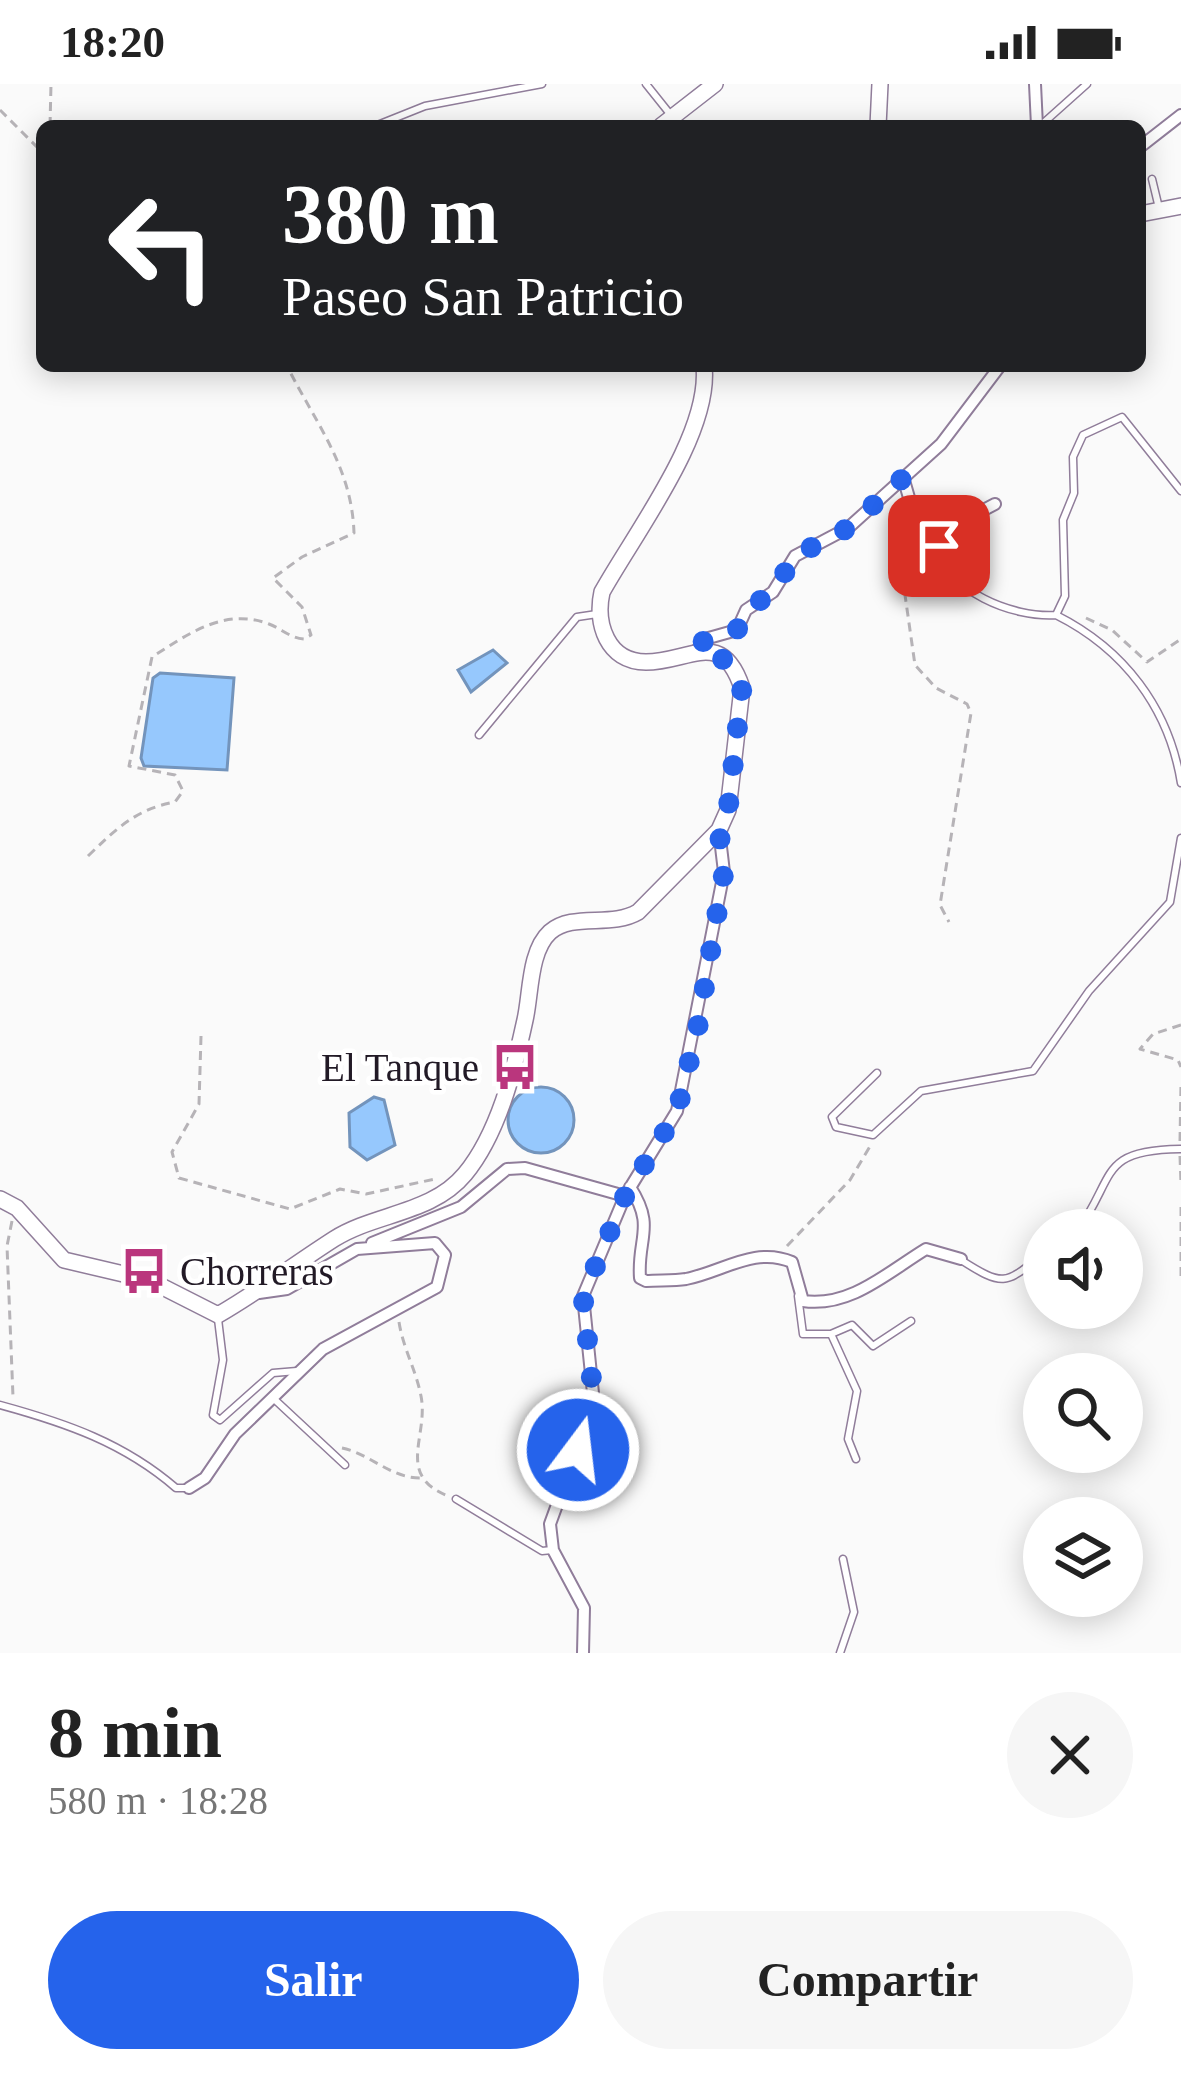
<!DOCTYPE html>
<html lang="es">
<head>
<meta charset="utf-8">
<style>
	body { margin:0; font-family:Georgia,serif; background:#f6f6f6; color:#222; height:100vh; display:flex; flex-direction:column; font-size:45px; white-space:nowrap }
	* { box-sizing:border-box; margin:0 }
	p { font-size:39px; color:#767676 }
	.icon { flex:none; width:66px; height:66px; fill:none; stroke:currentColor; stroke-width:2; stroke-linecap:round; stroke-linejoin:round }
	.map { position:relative; height:1569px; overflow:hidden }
	.sheet { display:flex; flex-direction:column; background:#fff; flex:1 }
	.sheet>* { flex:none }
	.guide { position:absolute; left:36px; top:36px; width:1110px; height:252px; border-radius:18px; box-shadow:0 6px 30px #0003; background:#202124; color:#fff; overflow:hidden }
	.fabs { position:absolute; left:1023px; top:1125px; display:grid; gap:24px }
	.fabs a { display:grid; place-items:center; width:120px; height:120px; border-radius:50%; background:#fff; box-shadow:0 6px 30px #0003; font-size:60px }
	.pin { position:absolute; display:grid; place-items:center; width:102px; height:102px; color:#fff; margin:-51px; border-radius:24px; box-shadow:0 6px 18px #0006 }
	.me { position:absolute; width:132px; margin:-66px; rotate:15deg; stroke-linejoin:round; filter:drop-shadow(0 0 9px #0008) }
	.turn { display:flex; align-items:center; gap:42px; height:252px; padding:0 48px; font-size:54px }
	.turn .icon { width:156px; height:156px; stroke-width:2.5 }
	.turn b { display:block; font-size:84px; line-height:102px }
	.round { display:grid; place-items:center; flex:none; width:126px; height:126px; border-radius:63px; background:#f6f6f6 }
	.overview { display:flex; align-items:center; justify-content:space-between; height:204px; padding:0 48px }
	h1 { font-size:72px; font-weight:600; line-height:90px }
	.primary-button { display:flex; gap:24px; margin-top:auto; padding:24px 48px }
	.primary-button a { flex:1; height:138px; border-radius:72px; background:#2563eb; color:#fff; font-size:48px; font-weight:600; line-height:138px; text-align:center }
	.primary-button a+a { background:#f6f6f6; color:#222 }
	.status { display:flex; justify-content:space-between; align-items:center; height:84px; padding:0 60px; background:#fff; direction:ltr }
	.status svg { height:33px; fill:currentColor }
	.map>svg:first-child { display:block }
</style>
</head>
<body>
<div class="status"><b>18:20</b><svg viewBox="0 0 49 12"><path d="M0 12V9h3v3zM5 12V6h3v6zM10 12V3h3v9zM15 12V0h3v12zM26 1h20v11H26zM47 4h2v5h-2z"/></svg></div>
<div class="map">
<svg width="1181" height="1569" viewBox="0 0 1181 1569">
	<rect width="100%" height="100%" fill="#fafafa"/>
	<path fill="#96c8fd" stroke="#7394bc" stroke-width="3" d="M493,566L507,579L471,608L458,586Z
		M160,589L234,594L227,686L144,682L141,674L153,594Z
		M508 1036a33 33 0 1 1 66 0a33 33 0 1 1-66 0Z
		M374,1013L384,1016L395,1061L367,1076L350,1063L349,1029Z"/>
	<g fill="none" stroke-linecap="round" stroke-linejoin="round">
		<defs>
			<path id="lane" d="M646,0L670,30
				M375,42L425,22L542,0
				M1040,42L1087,0
				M1152,95L1159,124
				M939,462C945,507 1013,534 1056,531L1065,512L1063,436L1074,409L1073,373L1083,351L1122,333L1181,407
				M1056,531C1124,565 1169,624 1181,699
				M479,651L577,533L597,530
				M877,989L832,1033L836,1043L873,1051L921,1007L1033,987L1089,907L1170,818L1181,754
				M1078,1146C1116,1093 1098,1066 1180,1065
				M961,1176C1005,1204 1006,1200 1044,1169
				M798,1212L803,1250H831L852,1241L873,1262L911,1237
				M218,1235L223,1276L213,1331L220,1336L273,1289L297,1287
				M831,1250L857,1307L848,1355L856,1375
				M273,1314L345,1381
				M0,1321C66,1339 124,1359 176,1404H189
				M456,1415L542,1467L552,1466
				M840,1569L854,1528L843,1475"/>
			<path id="street" d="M1035,0L1037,42
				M1140,63L1181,31
				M903,393L921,455L939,462L953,442L995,420
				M697,566L705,555L737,546L746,526L773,508L795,472L848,444L941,360L1000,282
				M630,1103C656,1143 637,1154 640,1194L646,1197C659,1196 673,1197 686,1195C722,1188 755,1162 792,1178L803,1217C850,1224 888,1188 926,1165L961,1175
				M372,1159L461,1123L507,1085L525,1084L625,1112
				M189,1404L205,1394L235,1350L323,1265L437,1203L445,1171L435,1159L357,1165L287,1205L259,1209
				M583,1569L584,1524L553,1466L550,1440L594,1319L583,1212L625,1112L677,1027L724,788L719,746"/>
			<path id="secondary" d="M661,42L715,0
				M878,42L880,0
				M1140,130L1181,122
				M0,1115L17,1124L64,1176L149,1196L218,1231C258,1208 295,1180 334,1155C375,1129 432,1130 465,1090C498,1050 514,987 525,936C531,910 529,867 550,848C573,828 611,844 638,828L719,746L728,726L742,604C722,543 689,578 646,578C607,578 595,539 602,508C636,447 711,350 704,282"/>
		</defs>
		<use href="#lane" stroke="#907d9a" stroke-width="9"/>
		<use href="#street" stroke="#907d9a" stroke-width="14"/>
		<use href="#secondary" stroke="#907d9a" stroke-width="18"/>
		<path stroke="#b6b3b7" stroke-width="3" stroke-dasharray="9 6" stroke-linecap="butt" d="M0,26L42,68
			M50,42L51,0
			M600,42H620
			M912,466L902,490L915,581L936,604L967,620L971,629L940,821L949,838
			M1086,534L1112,546L1147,578L1181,555
			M88,772C116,745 136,725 175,718L183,707L175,691L129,682L152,573C188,550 225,523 269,540C282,545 290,554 304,555L311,551L302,523L273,494L302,473L354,449C352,383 315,338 287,282
			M1181,941L1153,950L1140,965L1178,976L1181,983
			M201,952L199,1020L172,1068L179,1094L290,1125L340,1105L366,1110L435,1095
			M1180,1057L1181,999
			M1180,1072L1181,1100
			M1181,1123V1197
			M12,1137L7,1162L13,1313
			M787,1162L850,1096L872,1059
			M399,1238C403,1264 416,1286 421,1312C429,1352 395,1391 448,1412
			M342,1364C370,1370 391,1394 420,1394"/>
		<use href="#lane" stroke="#fff" stroke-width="6"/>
		<use href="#street" stroke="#fff" stroke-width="10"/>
		<use href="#secondary" stroke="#fff" stroke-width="15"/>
	</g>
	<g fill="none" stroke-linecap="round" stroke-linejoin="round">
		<path stroke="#2563eb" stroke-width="21" stroke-dasharray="0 37.8" d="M578,1366L594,1319L583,1212L625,1112L677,1028L698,942L724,788L719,746L728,726L742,604C733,578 723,572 697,566L705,555L737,546L746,526L773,508L795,472L848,444L904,393L921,454L939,462"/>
	</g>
	<defs>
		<symbol id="bus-bare" viewBox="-9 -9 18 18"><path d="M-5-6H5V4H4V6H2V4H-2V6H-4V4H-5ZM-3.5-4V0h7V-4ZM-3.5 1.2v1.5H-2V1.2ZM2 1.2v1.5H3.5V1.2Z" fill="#ba367d" stroke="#fff" stroke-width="2.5" paint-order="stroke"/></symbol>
	</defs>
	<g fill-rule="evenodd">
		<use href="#bus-bare" x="482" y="950" width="66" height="66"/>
		<use href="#bus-bare" x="111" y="1154" width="66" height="66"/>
	</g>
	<g text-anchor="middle" stroke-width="9" stroke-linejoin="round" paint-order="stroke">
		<g font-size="39" fill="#221a26" stroke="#fff" text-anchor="end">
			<text x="479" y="997">El Tanque</text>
			<text x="180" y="1201" text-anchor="start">Chorreras</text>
		</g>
	</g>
</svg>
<div class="fabs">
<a><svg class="icon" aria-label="sound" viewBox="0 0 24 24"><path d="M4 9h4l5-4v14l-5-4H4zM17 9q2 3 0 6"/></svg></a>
<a><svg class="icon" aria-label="search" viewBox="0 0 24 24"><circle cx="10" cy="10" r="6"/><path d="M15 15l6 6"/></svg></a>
<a><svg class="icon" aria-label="layers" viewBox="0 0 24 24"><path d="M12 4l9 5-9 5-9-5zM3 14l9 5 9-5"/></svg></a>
</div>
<div class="pin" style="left:939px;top:462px;background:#d93025"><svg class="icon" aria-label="arrive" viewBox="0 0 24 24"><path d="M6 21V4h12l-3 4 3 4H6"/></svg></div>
<svg class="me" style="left:578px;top:1366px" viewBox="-20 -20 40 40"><circle r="17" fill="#2563eb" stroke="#fff" stroke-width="3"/><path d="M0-11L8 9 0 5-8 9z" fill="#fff"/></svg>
<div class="guide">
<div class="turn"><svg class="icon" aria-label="left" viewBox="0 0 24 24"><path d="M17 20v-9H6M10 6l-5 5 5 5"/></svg><div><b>380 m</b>Paseo San Patricio</div></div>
</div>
</div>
<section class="sheet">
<div class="overview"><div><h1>8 min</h1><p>580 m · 18:28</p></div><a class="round"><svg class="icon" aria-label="close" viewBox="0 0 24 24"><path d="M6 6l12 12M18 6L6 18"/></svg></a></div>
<div class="primary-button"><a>Salir</a><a>Compartir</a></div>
</section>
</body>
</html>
